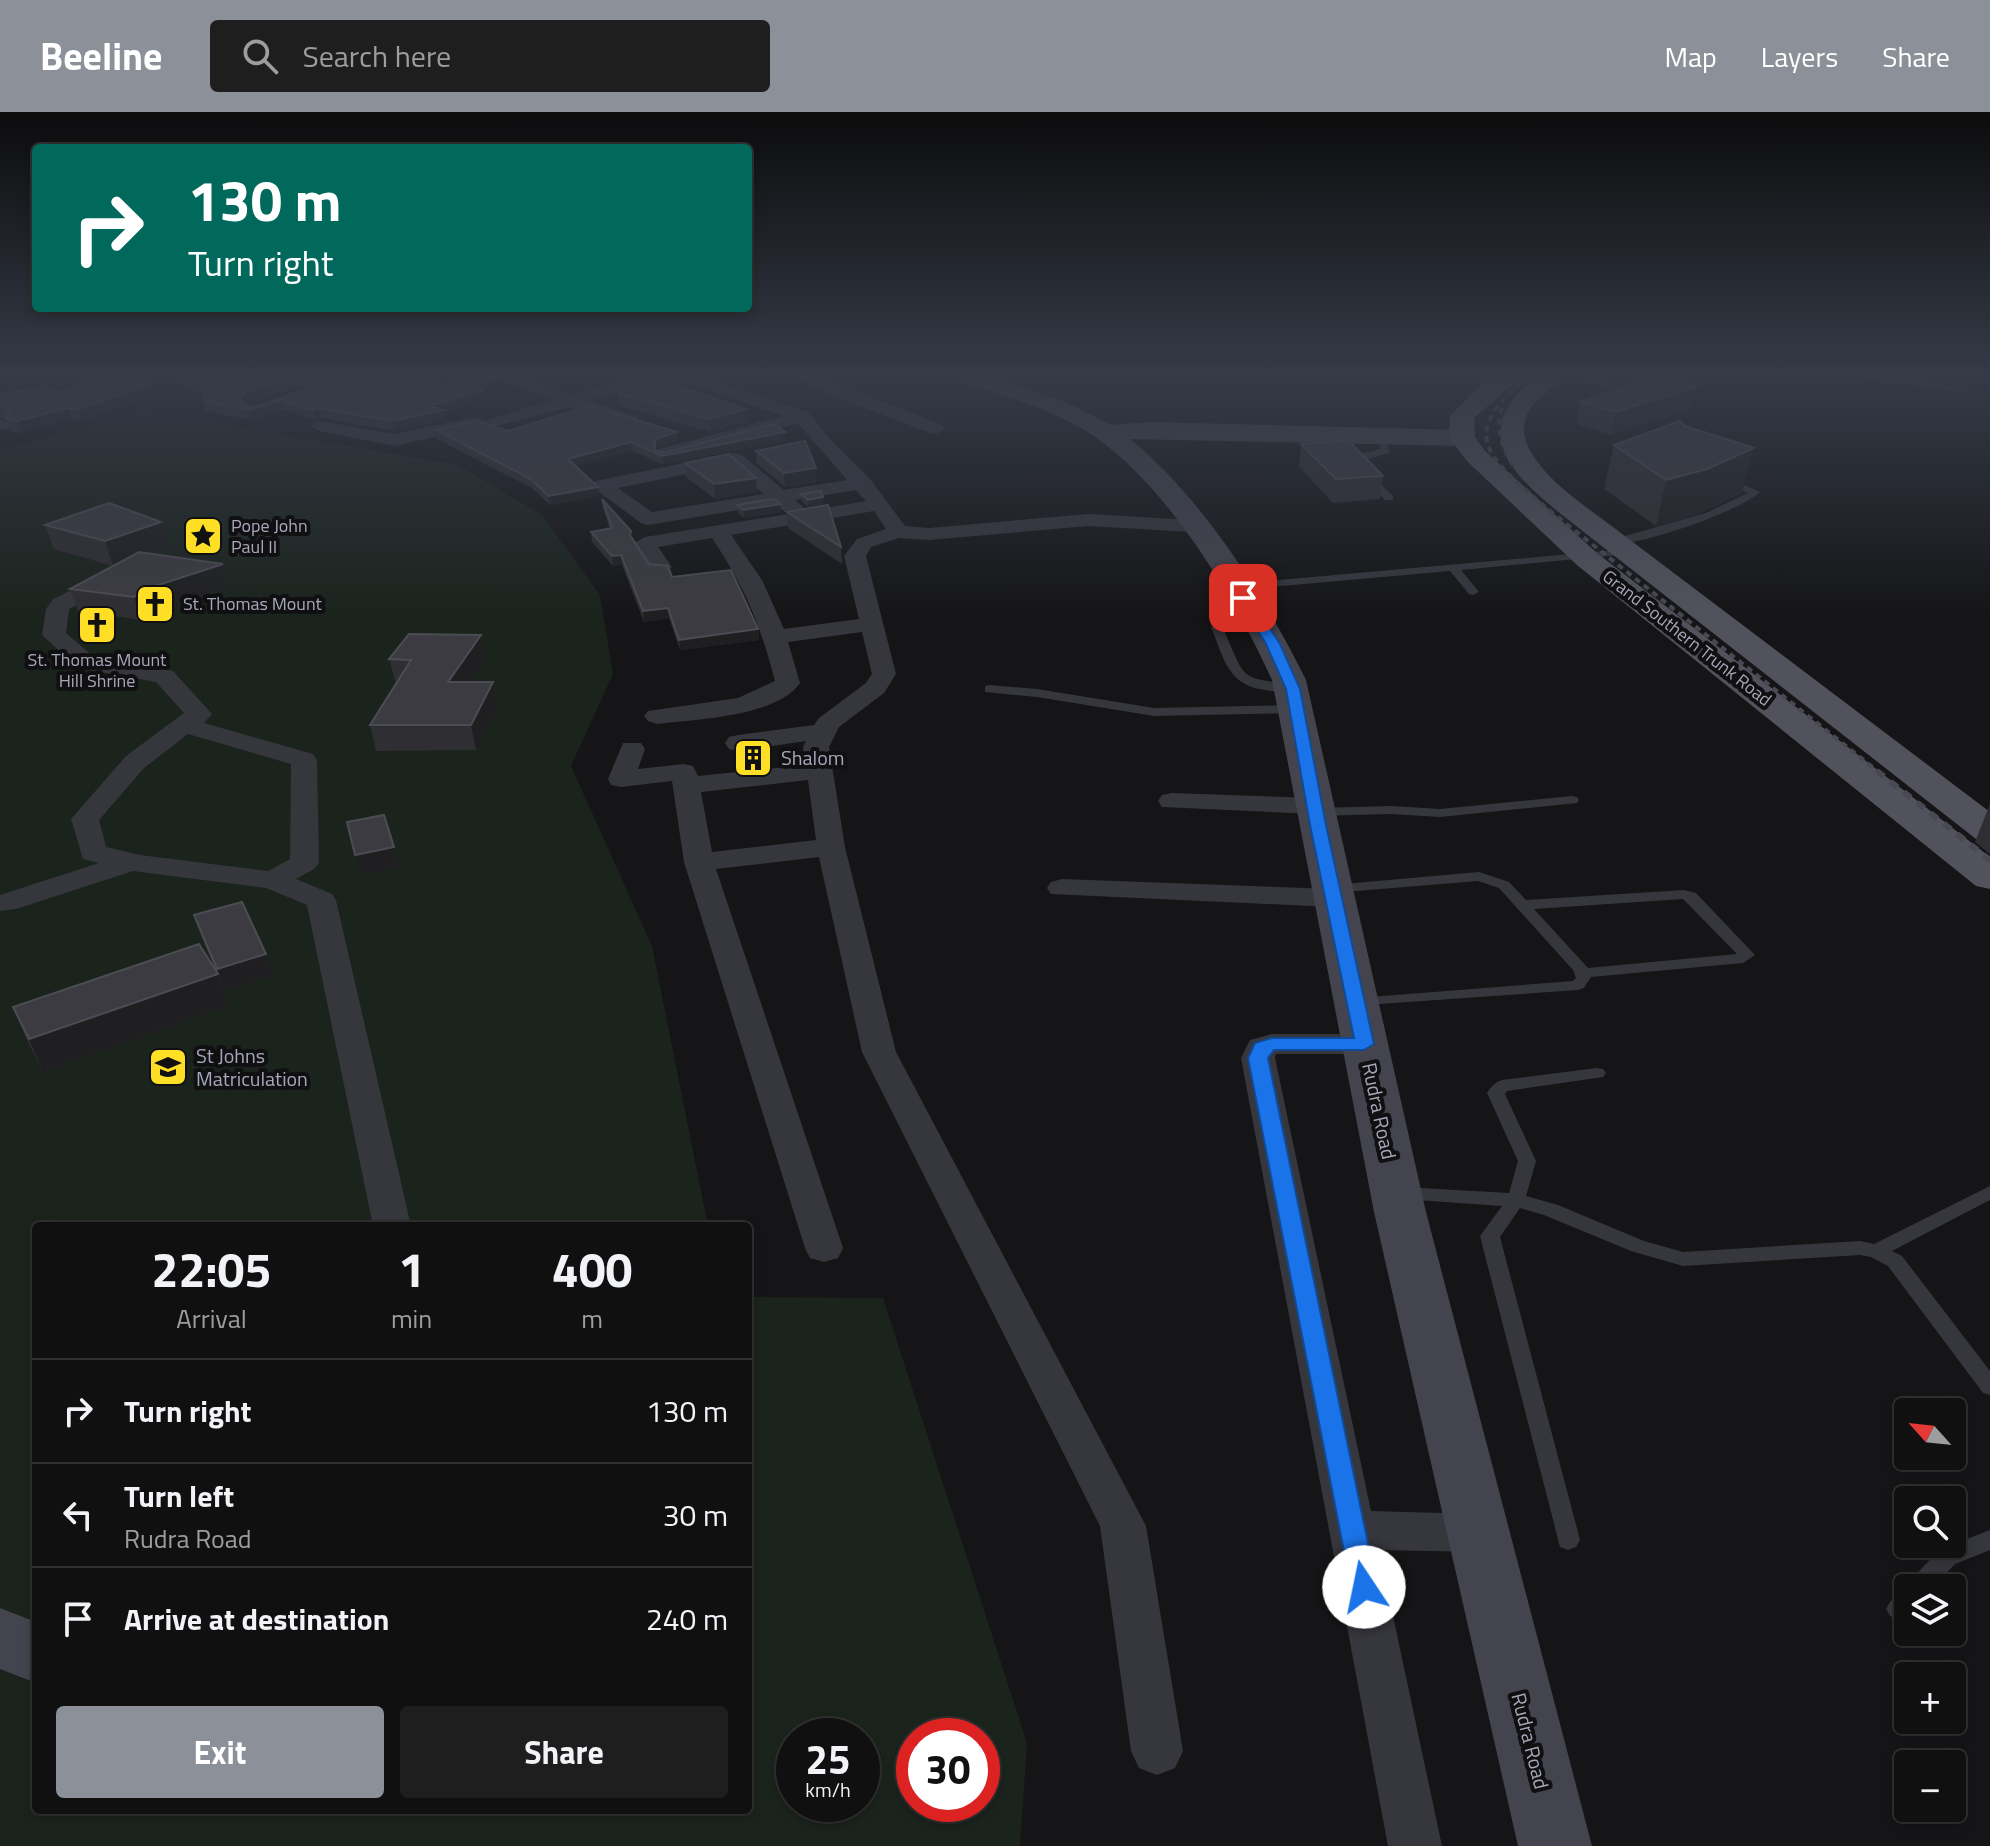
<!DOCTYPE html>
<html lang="en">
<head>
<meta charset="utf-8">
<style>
	body { margin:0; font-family:"Titillium Web",sans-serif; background:#1e1e1f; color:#f1f3f6; height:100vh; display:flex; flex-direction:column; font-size:30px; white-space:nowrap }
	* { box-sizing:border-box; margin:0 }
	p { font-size:26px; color:#9c9d9f }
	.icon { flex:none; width:44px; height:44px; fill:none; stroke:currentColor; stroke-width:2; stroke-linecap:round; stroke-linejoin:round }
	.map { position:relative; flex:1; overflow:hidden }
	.sheet { position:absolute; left:32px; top:1110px; width:720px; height:592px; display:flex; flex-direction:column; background:#101011; border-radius:8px; box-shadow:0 4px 12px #0003,0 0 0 2px #303031 }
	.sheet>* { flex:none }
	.banner { position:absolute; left:32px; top:32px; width:720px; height:168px; border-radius:8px; box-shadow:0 4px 12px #0003,0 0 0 2px #303031; background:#00695c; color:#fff; overflow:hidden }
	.needle { width:52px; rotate:297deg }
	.buttons { position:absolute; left:1894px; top:1286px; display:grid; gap:16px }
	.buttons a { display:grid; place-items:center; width:72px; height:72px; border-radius:8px; background:#101011; box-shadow:0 4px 12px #0003,0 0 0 2px #303031; font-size:40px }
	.speed { position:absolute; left:776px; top:1606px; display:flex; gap:16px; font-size:40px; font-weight:700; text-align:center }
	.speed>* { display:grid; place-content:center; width:104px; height:104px; border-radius:50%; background:#101011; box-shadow:0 4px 12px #0003,0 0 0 2px #303031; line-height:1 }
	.speed small { font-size:20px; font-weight:400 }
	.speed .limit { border:12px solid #d22; background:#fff; color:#111 }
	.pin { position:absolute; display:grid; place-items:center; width:68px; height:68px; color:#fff; margin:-34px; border-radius:16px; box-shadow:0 4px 12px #0006 }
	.me { position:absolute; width:88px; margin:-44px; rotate:349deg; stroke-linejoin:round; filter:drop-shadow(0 0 6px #0008) }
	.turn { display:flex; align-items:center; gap:28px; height:168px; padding:0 24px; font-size:36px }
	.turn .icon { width:104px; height:104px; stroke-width:2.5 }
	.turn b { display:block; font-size:56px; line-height:68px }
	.eta { display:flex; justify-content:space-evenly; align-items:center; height:136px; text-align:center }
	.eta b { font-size:48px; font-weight:700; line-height:56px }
	.cta { display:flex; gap:16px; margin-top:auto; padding:16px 24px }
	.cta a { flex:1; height:92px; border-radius:8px; background:#8c9099; color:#fff; font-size:32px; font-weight:700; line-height:92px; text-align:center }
	.cta a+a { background:#1e1e1f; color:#f1f3f6 }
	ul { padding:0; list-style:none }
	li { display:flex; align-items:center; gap:24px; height:104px; padding:0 24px; border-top:2px solid #303031 }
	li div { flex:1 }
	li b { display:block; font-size:30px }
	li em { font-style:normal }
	header { display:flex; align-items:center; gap:48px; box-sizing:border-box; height:112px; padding:0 40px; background:#8c9099; color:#fff }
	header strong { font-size:38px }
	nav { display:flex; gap:44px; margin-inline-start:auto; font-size:28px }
	.search { width:560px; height:72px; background:#1e1e1f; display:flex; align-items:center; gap:20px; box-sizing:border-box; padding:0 28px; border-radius:8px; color:#9c9d9f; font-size:30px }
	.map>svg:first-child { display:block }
</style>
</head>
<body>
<header>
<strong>Beeline</strong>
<div class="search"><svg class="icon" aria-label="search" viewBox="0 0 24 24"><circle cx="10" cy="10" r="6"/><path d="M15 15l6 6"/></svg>Search here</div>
<nav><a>Map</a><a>Layers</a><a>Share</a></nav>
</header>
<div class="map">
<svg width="1990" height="1734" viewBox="0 0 1990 1734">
	<rect width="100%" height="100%" fill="#151517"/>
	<path fill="#1b231d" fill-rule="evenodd" d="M144,299L458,353L542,403L600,483L613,562L571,654L652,834L708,1114H36V1698H748V1185L883,1186L1027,1631L1020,1734H0V338ZM794,1624H862V1692H794ZM914,1624H982V1692H914Z"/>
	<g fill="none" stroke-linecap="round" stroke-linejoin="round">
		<path fill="#36363d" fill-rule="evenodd" d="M1574,264H1586L1625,276L1621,279Z
			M1857,264H1877L1971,278L1967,281Z
			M1377,322H1383L1390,341C1374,344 1355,355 1338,347L1381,337Z
			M1364,362H1370L1393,384V388H1385L1364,366Z
			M1723,366H1729L1760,380C1743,398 1622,442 1604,430L1706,401L1748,381L1723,370Z
			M1626,437L1630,438V442L1461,458L1479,480L1473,483L1469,482L1450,459L1235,478L1229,475L1235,472Z
			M1257,505L1261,506V510L1233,512L1223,516C1248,574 1239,563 1297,574V580C1287,581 1276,580 1265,578C1227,573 1224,546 1211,515L1231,506Z
			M989,573L1037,577L1154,596L1296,593L1302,597L1296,601L1154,604L1037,585L985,580V574Z
			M1572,684L1577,685L1579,688L1577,691L1440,705L1391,702L1317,704L1310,700L1317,696L1391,694L1440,697Z
			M1479,760L1509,770L1526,788L1684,778L1696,781L1755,843L1743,851L1591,865L1584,876L1578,878L1351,894L1349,891L1351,888L1357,886L1573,869L1576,866L1573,858L1499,776L1478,769L1332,781L1325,777L1332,773ZM1683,787L1737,842L1588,856L1534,797Z
			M1597,956L1603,957L1606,961L1603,965L1507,979L1505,982L1536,1049L1526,1084L1558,1093L1644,1129L1683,1140L1860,1129L1874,1132L1990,1074V1088L1892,1139L1902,1144L1990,1259V1283L1983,1281L1888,1154L1871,1145L1860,1143L1683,1154L1631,1139L1544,1103L1520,1096L1500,1125L1580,1428L1576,1435L1568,1438L1560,1435L1480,1124L1502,1094L1402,1087L1395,1086L1393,1081L1395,1076L1402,1075L1509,1081L1518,1049L1487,981C1491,975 1495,970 1502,968Z
			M1990,1418V1438L1955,1452L1932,1476H1908V1503L1898,1508L1890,1504L1886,1497L1890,1490L1939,1438Z"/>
		<path fill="#36363d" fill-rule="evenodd" d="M100,264H122L66,289L60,290L51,285Z
			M273,264H304L326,268L329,272L320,277L275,268Z
			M476,264H521L571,283L644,264H694L808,300L829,326L870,367L905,414L929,416L1088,402L1192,408L1202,414L1192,420L1088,414L929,428L899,426L871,435L866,444L896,562L884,581L839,615L829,635L845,735L896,940L1146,1414L1183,1639L1175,1656L1157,1663L1139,1656L1131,1639L1100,1414L862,940L819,745L716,757L843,1136L838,1146L824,1150L810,1146L805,1136L684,750L672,669L621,675L611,673L608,667L623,631H641L645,637L638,657L684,652L693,654L698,664L805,653L803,635L806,629L738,639L729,637L725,631L729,625L738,623L814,613L819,606L866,571L872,562L862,520L788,530L800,571C777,605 695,607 657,612L648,609L644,604L648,599L738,586L775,569C760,512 745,475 712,426L658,435L672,455L661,461L653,460L634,431L645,425L788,402L775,392L648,413L641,411L595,377L592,373L595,369L735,341L742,343L784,378L847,368L798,311L666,347L659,345L657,341L659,337L783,304L670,265L588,289L636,304L639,308L636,312L630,313L569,295L493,315L484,311L482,314L394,334L320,319L311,314L320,309L394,322L476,305L484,309L552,288L500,266L448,282L439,277L442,273ZM731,353L764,382L652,400L618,376ZM856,378L866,389L808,399L795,388ZM874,399L886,417L857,427L844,444L859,507L784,517L762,468L731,423ZM808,668L816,728L712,740L701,680Z
			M799,264H818L942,313L945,317L936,322L930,321L816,277Z
			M0,308L8,309L11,313L8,317L0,318Z
			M112,459L120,461L123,466L120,471L69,497L66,521L94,545L173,559L212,602L204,611L313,642L317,648L319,751L314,757L296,767L332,782L336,788L411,1114H373L307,793L266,776L133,759L16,797L0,799V783L99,751L83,747L71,707L126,644L184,601L156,570L78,556L42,523L46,497L53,487ZM188,622L291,652L290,747L268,759L140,743L106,735L99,708L144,656Z
			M1172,681L1314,686L1324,688L1328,694L1324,700L1314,702L1162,695L1158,689L1162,683Z
			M1062,767L1333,777L1344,780L1348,786L1344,792L1333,795L1051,782L1047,776L1051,770Z
			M1272,922H1364L1376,925L1381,932L1376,939L1364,942H1276L1275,946L1371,1399L1479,1402L1495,1407L1502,1421L1495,1435L1479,1440L1379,1438L1442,1734H1388L1241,946L1250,928Z"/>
		<path fill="#43444d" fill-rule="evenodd" d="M957,264H990L1068,291L1111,313L1151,310L1463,318L1472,321L1476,326L1472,331L1463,334L1130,327C1202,385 1265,485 1306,568L1426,1100L1592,1734H1518L1374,1100L1272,568C1235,486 1164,367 1086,319C1048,296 1003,284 961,269Z
			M0,1496L36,1510V1571L0,1557Z"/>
		<path fill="#51525c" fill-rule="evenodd" d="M1495,264H1522L1474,306L1475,325L1485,339L1597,441L1990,745V777L1976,774L1577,453L1467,349L1449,325L1450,304L1477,276Z
			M1537,264H1563C1553,278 1536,285 1528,300C1506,343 1580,390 1609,412L1990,700V731L1976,727L1589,424C1533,379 1453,329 1537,264Z"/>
		<path stroke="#484952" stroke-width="4" stroke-dasharray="6 5" stroke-linecap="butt" d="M1530,264C1457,321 1485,343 1544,394L1880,661
			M1502,296C1495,319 1502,335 1514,355"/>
		<path stroke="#484952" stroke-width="6" stroke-dasharray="9 8" stroke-linecap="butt" d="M1877,659L1990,748"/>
	</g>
	<path fill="#2f2e32" d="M176,264H323L247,290L245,292L250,295L259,294L345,264L417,269L439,272L445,275L483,287L444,300L445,308L394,319L321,306L315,308L283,297L250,308L205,299L203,289L205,284L178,271Z
		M1696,275L1691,297L1611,323L1576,312L1580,290Z
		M57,281L152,284L81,309L72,307L21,321L10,319L7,306H0V282Z
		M617,281L746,297L747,310L711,320L619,294Z
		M436,318L677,320L678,329L656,336V338L664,341L786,329L663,352L632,339L575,354L599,384L550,393L532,376L437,327Z
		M1301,332L1383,364L1380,387L1333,391L1299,355Z
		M1614,333L1742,381L1696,403L1656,414L1604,377Z
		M756,339L817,370L785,375L757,352Z
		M685,351L756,366L757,380L715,387L686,365Z
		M801,382L824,393L809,396L802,390Z
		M602,387L632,426L649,452L758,517L759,528L680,538L669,506L644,510L622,453L613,454L592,430L591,420L610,417L603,397Z
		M780,392L781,400L744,406L738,401L737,393Z
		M787,400L841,435L842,452L788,416Z
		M45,413L168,434L149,441L223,452L229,474L159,497L141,508L78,499L70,477L113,454L54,437Z
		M389,547L485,548L470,570H493L498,596L476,638L376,639L370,613L396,572Z
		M1990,692V742L1975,730Z
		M194,803L273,864L223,878V877L228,894L43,960L27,928L13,895L214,855L201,824Z"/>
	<path fill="#1f1f21" d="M146,264L152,284L81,309L78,297Z
		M294,264H323L247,290L243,295L240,285L245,280Z
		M1696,275L1691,297L1611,323L1616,300Z
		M482,278L483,287L444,300L445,308L394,319L392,309L430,294Z
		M281,288L283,297L250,308L248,298Z
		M68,296L72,307L21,321L17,309Z
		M318,296L321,306L315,308L313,298Z
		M746,297L747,310L711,320L710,307Z
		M677,320L678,329L656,336V341L655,327Z
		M785,320L786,329L663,352L662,344Z
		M631,330L632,339L569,356L568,347Z
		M1754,336L1742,381L1696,403L1656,414L1666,368Z
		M816,356L817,370L785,375L784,361Z
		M756,366L757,380L715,387L714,372Z
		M598,375L599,384L550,393L548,384Z
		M823,385L824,393L809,396L808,388Z
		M780,392L781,400L744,406L743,398Z
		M161,410L168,434L113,454L105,429Z
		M621,443L622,453L613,454L612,444Z
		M223,452L229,474L159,497L141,508L134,485L152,475Z
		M668,496L669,506L644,510L643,499Z
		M758,517L759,528L680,538L679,528Z
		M481,523L485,548L453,596L448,570Z
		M493,570L498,596L476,638L471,613Z
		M394,735L399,755L361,763L355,743Z
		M266,842L273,864L223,878L217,857Z
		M218,862L228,894L43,960L29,927Z"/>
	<path fill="#3c3b41" stroke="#4c4c54" stroke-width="2" d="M143,264H146L149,273L78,297L68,296L17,309L6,307L10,301L4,294H0V282L45,275L57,281L86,271Z
		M180,264H294L245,280L240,285L241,290L250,295L259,294L345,264H398L417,269L432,264H437L434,268L445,275L465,270L482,278L430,294L443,298L392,309L318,296L313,298L281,288L248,298L203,289L207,276Z
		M1658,264L1696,275L1616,300L1580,290Z
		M660,268L746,297L710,307L617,281Z
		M589,294L677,320L655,327V338L664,341L773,312L785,320L662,344L631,330L568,347L598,375L548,384L531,367L436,318L475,309L508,319Z
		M1680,309L1685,314L1754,336L1707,357L1666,368L1614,333Z
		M805,329L816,356L784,361L756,339Z
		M1349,329L1383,364L1336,367L1301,332Z
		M729,342L756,366L714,372L685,351Z
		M821,379L823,385L808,388L801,382Z
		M602,387L631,419L630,423L649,452L668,454L672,465L731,458L758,517L679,528L668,496L643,499L621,443L612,444L591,420L612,416Z
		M774,387L780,392L743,398L737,393Z
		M109,391L161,410L105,429L45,413Z
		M828,393L841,435L787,400Z
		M139,440L223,452L152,475L134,485L70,477Z
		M409,522L481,523L448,570H493L471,613H370L411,548L389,547Z
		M384,703L394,735L355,743L347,710Z
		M242,790L266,842L217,857L194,803Z
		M199,832L218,862L29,927L13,895Z"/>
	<linearGradient id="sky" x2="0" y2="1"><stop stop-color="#0c0c0d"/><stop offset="0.52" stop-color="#353b47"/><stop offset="1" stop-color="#353b47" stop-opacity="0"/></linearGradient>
	<rect width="1990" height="506" fill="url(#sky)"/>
	<path fill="#1a73e8" stroke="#114b97" stroke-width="2" d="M1238,483H1248L1280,532L1300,577L1326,713L1374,932L1364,938H1274L1268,946L1377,1475L1374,1484L1364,1487L1354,1484L1351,1475L1248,946L1255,931L1272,926H1354L1310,713L1286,577L1266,532L1237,486Z"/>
	<defs>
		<symbol id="sight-square" viewBox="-11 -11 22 22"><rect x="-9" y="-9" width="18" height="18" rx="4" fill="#ffdf25" stroke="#101012"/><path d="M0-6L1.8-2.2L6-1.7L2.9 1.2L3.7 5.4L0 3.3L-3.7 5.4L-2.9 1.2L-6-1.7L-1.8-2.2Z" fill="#111"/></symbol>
		<symbol id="church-square" viewBox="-11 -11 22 22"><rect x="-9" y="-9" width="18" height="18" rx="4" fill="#ffdf25" stroke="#101012"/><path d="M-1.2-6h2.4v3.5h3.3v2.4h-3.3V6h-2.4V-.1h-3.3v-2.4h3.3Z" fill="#111"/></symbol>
		<symbol id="building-square" viewBox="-11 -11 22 22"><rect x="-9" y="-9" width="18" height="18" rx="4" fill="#ffdf25" stroke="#101012"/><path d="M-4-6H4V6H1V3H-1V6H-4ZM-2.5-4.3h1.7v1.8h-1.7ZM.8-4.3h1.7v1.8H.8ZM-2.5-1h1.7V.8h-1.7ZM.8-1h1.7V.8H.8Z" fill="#111"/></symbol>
		<symbol id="school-square" viewBox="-11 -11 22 22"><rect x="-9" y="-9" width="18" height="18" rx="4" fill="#ffdf25" stroke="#101012"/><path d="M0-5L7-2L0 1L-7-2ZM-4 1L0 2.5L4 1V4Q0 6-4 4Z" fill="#111"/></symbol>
	</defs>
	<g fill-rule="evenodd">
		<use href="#sight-square" x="181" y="402" width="44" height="44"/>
		<use href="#church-square" x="133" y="470" width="44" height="44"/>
		<use href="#church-square" x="75" y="491" width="44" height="44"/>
		<use href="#building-square" x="731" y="624" width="44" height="44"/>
		<use href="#school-square" x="146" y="933" width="44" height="44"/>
	</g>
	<g text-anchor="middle" stroke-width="8" stroke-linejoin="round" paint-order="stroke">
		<g font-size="18" fill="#a6a8b9" stroke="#101012" text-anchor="start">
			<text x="231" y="420">Pope John<tspan x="231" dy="21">Paul II</tspan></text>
			<text x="183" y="498">St. Thomas Mount</text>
			<text x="97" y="554" text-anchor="middle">St. Thomas Mount<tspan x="97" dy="21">Hill Shrine</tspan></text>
		</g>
		<g font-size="18" fill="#a6a8b9" stroke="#101012">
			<text transform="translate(1687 526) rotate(38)" y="6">Grand Southern Trunk Road</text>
		</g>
		<g font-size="20" fill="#a6a8b9" stroke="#101012" text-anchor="start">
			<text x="781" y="653">Shalom</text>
			<text x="196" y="951">St Johns<tspan x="196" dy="23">Matriculation</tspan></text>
		</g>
		<g font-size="20" fill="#a6a8b9" stroke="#101012">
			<text transform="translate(1379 999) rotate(78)" y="7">Rudra Road</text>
			<text transform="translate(1530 1629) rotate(76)" y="7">Rudra Road</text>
		</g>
	</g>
</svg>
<div class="buttons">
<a><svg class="needle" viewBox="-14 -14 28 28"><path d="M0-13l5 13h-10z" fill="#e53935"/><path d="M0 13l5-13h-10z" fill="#9c9d9f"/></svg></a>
<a><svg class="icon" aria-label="search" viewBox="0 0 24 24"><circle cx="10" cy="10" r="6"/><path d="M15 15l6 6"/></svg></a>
<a><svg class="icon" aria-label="layers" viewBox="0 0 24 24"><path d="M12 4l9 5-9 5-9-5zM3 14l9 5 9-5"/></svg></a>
<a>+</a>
<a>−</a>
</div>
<div class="speed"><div>25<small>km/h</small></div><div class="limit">30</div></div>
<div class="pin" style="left:1243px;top:486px;background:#d93025"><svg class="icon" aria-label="arrive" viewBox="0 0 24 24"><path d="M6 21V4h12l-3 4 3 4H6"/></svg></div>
<svg class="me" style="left:1364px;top:1475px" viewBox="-20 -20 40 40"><circle r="19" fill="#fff"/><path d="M0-13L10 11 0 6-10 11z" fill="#1a73e8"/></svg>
<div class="banner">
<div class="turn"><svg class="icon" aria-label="right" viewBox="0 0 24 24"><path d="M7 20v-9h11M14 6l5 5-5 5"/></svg><div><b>130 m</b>Turn right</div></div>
</div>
<section class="sheet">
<div class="eta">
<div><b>22:05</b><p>Arrival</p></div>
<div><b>1</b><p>min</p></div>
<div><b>400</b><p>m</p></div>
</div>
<ul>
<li><svg class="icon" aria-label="right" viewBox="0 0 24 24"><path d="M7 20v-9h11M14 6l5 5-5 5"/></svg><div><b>Turn right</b></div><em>130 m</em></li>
<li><svg class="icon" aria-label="left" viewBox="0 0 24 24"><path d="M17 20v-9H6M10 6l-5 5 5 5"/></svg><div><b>Turn left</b><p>Rudra Road</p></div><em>30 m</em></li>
<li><svg class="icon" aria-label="arrive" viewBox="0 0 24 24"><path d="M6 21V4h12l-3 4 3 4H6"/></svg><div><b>Arrive at destination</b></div><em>240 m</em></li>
</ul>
<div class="cta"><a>Exit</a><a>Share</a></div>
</section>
</div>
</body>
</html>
